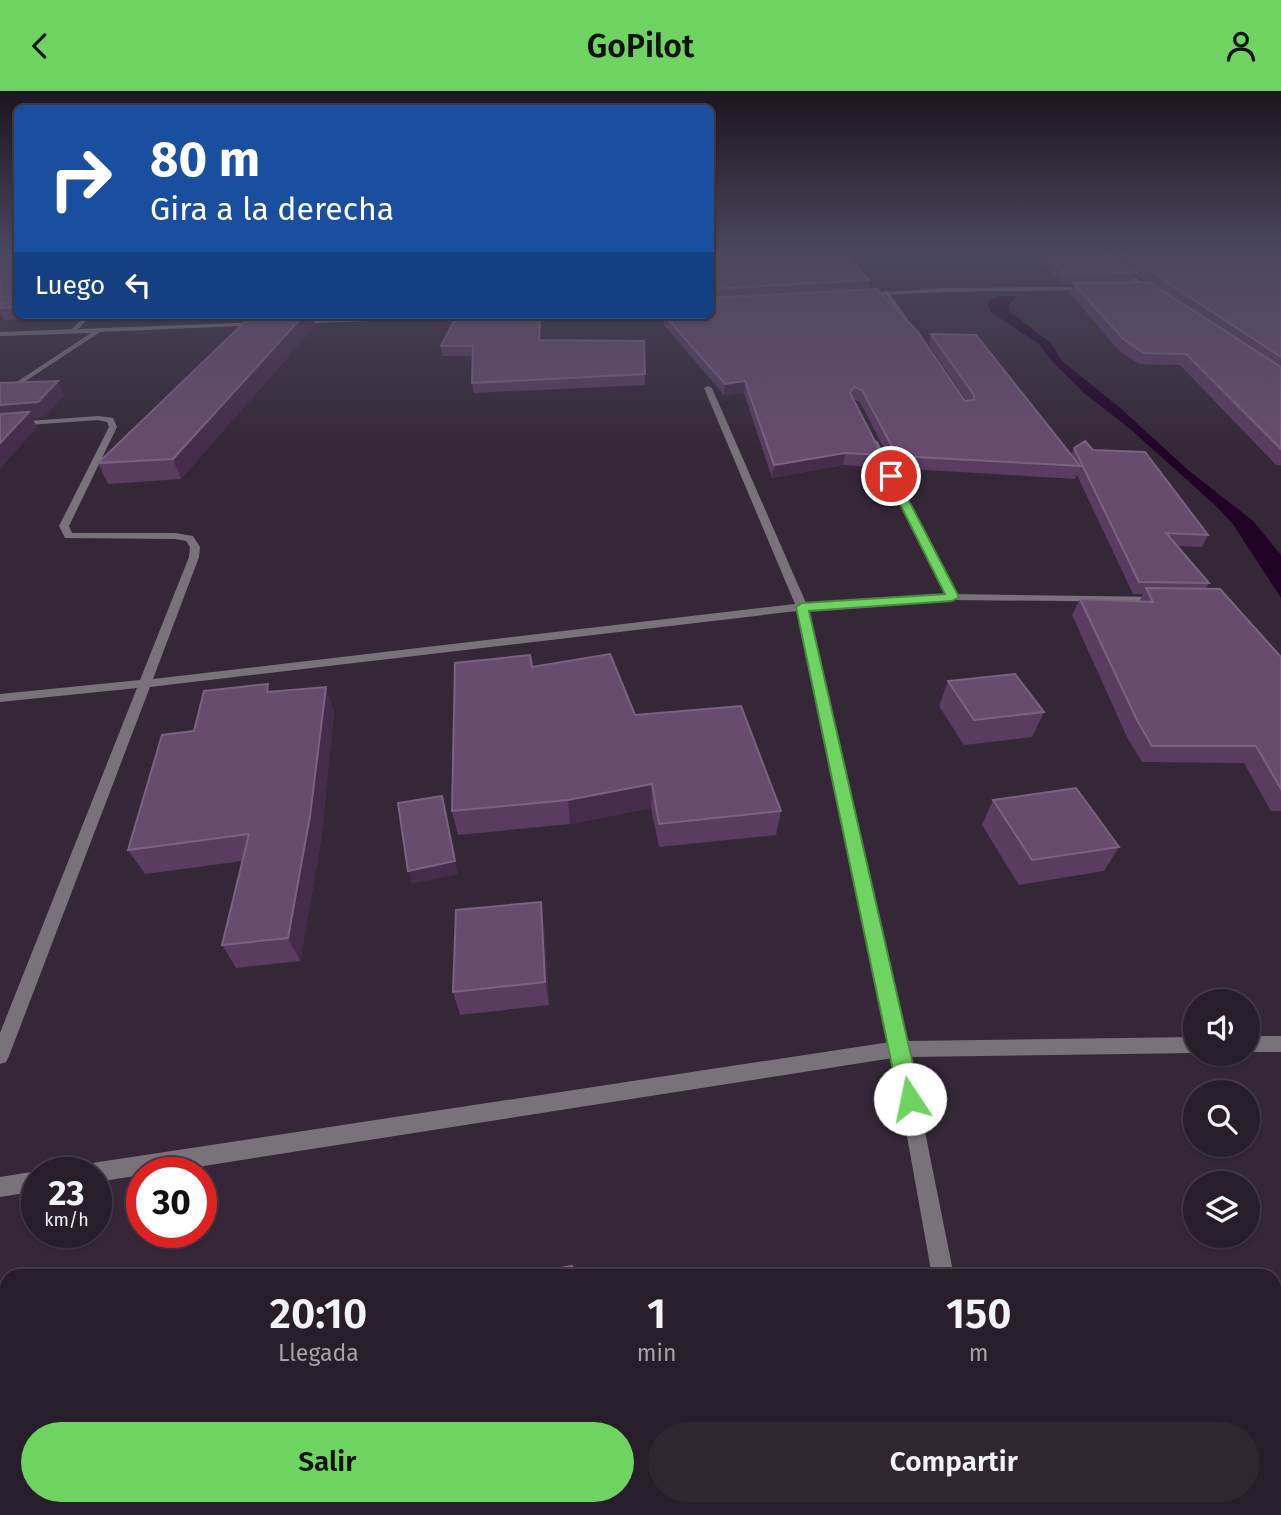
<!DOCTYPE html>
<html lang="es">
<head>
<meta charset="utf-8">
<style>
	body { margin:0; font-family:"Fira Sans",sans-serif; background:#302632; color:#f1f3f6; height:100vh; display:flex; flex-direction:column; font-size:26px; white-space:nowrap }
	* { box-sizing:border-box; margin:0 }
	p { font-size:23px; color:#a5a2a8 }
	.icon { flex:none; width:38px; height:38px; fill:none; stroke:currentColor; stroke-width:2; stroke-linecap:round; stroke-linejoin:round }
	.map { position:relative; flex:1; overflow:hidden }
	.details { position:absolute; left:0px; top:1178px; width:1281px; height:247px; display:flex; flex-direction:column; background:#281d2a; border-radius:21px 21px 0 0; box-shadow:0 2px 5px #0004,0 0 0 2px #443b47 }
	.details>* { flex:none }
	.hud { position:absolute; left:14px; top:14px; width:700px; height:214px; border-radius:10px; box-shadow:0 2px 5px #0004,0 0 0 2px #443b47; background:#1a4fa0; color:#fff; overflow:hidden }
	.controls { position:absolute; left:1183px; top:898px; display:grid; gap:14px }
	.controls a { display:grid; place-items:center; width:77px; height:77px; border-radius:50%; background:#281d2a; box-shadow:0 2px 5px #0004,0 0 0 2px #443b47; font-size:35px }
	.speed { position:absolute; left:21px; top:1066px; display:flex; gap:14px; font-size:35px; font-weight:700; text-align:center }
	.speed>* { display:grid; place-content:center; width:91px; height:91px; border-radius:50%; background:#281d2a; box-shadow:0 2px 5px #0004,0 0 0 2px #443b47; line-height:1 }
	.speed small { font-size:18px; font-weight:400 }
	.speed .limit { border:10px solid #d22; background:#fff; color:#111 }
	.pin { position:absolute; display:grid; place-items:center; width:60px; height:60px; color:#fff; margin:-30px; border:4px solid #fff; border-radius:50%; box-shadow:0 2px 7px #0007 }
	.me { position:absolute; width:77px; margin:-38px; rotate:349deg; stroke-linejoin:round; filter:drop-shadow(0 0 5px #0008) }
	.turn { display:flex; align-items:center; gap:24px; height:147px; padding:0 21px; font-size:32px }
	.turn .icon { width:91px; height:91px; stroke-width:2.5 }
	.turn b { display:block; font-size:49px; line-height:60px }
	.then { display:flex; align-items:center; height:66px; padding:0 21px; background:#0003; gap:14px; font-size:26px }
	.eta { display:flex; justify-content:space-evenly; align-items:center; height:119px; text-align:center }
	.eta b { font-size:42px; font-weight:600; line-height:49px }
	.action { display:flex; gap:14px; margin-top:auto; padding:14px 21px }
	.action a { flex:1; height:80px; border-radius:42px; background:#6ed360; color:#111; font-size:28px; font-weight:600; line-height:80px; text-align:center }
	.action a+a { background:#302632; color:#f1f3f6 }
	header { display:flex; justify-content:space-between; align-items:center; height:91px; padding:0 21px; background:#6ed360; color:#111; font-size:32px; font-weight:600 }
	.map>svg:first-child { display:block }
</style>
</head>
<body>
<header><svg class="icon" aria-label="back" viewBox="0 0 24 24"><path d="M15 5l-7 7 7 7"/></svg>GoPilot<svg class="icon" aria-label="person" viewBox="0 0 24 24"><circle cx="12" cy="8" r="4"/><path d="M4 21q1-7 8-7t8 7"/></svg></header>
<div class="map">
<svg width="1281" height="1424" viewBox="0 0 1281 1424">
	<rect width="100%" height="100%" fill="#352738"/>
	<path fill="#200325" d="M997,205H1017L1009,214L1010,221L1051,252L1062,270L1119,316L1188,379L1253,430L1281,464V507L1233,433L1215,414L1129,337L1084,302L1052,270L1039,253L991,221L988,215L989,210Z"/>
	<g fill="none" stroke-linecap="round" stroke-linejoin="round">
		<path fill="#7a727b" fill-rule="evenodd" d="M887,199L916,240L915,241L910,240L884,201Z
			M85,224H92L76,240H72V238Z
			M874,348L878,351L957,506L956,508H948L947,506L870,351Z"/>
		<path fill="#7a727b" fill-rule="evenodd" d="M1091,161H1098L1156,201L1151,202Z
			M1090,196L1092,199L945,201L862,205L859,203L945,197Z
			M426,224H479L476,226L296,233L293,231L296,229Z
			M261,231L263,234L100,241L0,307V302L91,242L0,245V241Z
			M708,295L712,297L806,512L952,503L1164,506V510L1160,511L952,509L808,519L907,950L1195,946V962L910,966L954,1185H932L893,967L159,1082H142V1084L96,1091V1082H82L85,1075L92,1072L890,951L797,520L150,596L9,965L6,971L0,973V942L137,597L0,611V603L140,589L189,466L190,456L186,450L175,448L65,447L59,435L109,336L107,331L98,329L0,336V332L98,325L113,327L117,336L69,435L72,442H175L193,445L200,456L199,466L153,588L795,513L704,297Z
			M1248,945H1281V961H1248Z
			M37,1080L40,1082H37V1100L0,1106V1086Z
			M975,1418H999L1000,1424H976Z"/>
	</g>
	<path fill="#5a3c60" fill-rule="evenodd" d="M0,161H18V224H82L80,225L4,229L2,224H0Z
		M710,161L869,189L868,198L965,310H967L929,254L931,243L1071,364L1074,357L1093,359L1208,444L1202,456L1177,455L1209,492L1206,498L1281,566V720H1271L1244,672L1142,671L1127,646L1072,524L1080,508L1139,511L1143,503H1133L1077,384L1075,388L894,377L860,311L853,308L882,364L879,377L843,374L772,387L744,302L724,304L664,234V224H710Z
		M1034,161H1281V374H1276L1180,274L1139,273L1118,259L1070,202L1073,193H1062ZM1135,183L1147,191H1132Z
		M252,224H324L323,226H312L315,235L181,388L108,393L98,372Z
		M540,249L645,283V294L474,302L472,292L473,265H442L441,255Z
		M532,576L635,624L781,720L776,744L659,756L651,717L570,733L458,744L452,720Z
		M948,590L1044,621L1032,646L964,654L939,615Z
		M271,600L334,620L321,749L300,870L236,877L222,854L242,770L145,783L128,759L194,640Z
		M993,709L1119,756L1104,780L1019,794L982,734Z
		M544,835L549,914L460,924L453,901Z
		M1281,1308V1399L1274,1379V1310Z"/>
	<path fill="#452c4a" d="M304,224H312L315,235L181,388L173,368Z
		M540,224H541L540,259L539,249Z
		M58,290L65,304L45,326L32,327L37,336L0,378V314Z
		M745,290L744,302L724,304L725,293Z
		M845,362L843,374L772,387L774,374Z
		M326,596L334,620L321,749L300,870L288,847Z
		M652,693L651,717L570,733L568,709Z
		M442,705L458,783L412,793L408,780Z
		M541,811L544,835L549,914L545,891Z
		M558,1418H563V1424H559Z"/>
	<path fill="#684c6e" stroke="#7b6280" stroke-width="2" d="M18,161V216L0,217V215L4,212H0V162Z
		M710,161H843L869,189L710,198Z
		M1046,161H1105L1136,182L1065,183Z
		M1121,161H1281V266Z
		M1149,191L1281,276V358L1186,263L1144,262L1123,248L1073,192Z
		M877,198L917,240L965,310L974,309V304L931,243L976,244L1080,375L897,365L862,299L854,296L850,302L882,364L845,362L774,374L745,290L725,293L664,224H710V207Z
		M252,224H304L173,368L98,372Z
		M457,224H540L539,249L644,250L645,283L472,292L473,255H441Z
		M58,290L38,311L0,314V292Z
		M29,321L0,352V323Z
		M1085,350L1093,359L1145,361L1208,444L1166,442L1209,492L1139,491L1074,357Z
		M1146,497L1220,498L1281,566V698L1256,655H1152L1137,629L1080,508L1153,511Z
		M610,563L635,624L741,615L781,720L659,733L652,693L568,709L452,720L455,572L530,564L532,576Z
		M1015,583L1044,621L974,629L948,590Z
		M268,593L267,601L326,596L310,725L288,847L222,854L249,743L128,759L162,644L194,640L204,600Z
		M1076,697L1119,756L1032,769L993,709Z
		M442,705L455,770L408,780L398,712Z
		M541,811L545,891L453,901L456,819Z
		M572,1175L573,1185H526V1183Z
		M485,1418H558L559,1424H484Z"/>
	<linearGradient id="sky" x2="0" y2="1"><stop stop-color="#1d151f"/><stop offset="0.45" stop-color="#4b475e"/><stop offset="1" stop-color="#4b475e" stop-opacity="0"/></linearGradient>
	<rect width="1281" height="360" fill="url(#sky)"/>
	<path fill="#6ed360" stroke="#48893e" stroke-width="2" d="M887,383L896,385L959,506L952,510L809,520L921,1008L917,1015L910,1018L903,1015L899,1008L796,516L802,512L945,503L886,385Z"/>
</svg>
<div class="controls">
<a><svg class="icon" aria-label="sound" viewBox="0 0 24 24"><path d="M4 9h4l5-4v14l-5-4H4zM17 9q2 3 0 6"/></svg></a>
<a><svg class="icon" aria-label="search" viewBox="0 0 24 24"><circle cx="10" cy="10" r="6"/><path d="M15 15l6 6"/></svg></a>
<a><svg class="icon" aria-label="layers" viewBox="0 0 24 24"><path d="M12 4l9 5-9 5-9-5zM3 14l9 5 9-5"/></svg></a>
</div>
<div class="speed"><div>23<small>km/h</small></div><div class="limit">30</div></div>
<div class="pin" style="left:891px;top:385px;background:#d93025"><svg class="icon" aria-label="arrive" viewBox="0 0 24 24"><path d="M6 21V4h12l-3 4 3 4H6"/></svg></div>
<svg class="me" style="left:910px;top:1008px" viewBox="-20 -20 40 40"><circle r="19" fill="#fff"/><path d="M0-13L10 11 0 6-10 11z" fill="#6ed360"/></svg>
<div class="hud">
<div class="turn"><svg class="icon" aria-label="right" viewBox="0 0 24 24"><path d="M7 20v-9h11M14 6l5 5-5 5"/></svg><div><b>80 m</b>Gira a la derecha</div></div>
<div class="then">Luego<svg class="icon" aria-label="left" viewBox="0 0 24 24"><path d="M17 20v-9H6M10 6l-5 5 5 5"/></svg></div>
</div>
<section class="details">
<div class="eta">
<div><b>20:10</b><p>Llegada</p></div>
<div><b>1</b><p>min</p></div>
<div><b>150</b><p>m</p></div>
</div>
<div class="action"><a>Salir</a><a>Compartir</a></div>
</section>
</div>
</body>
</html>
